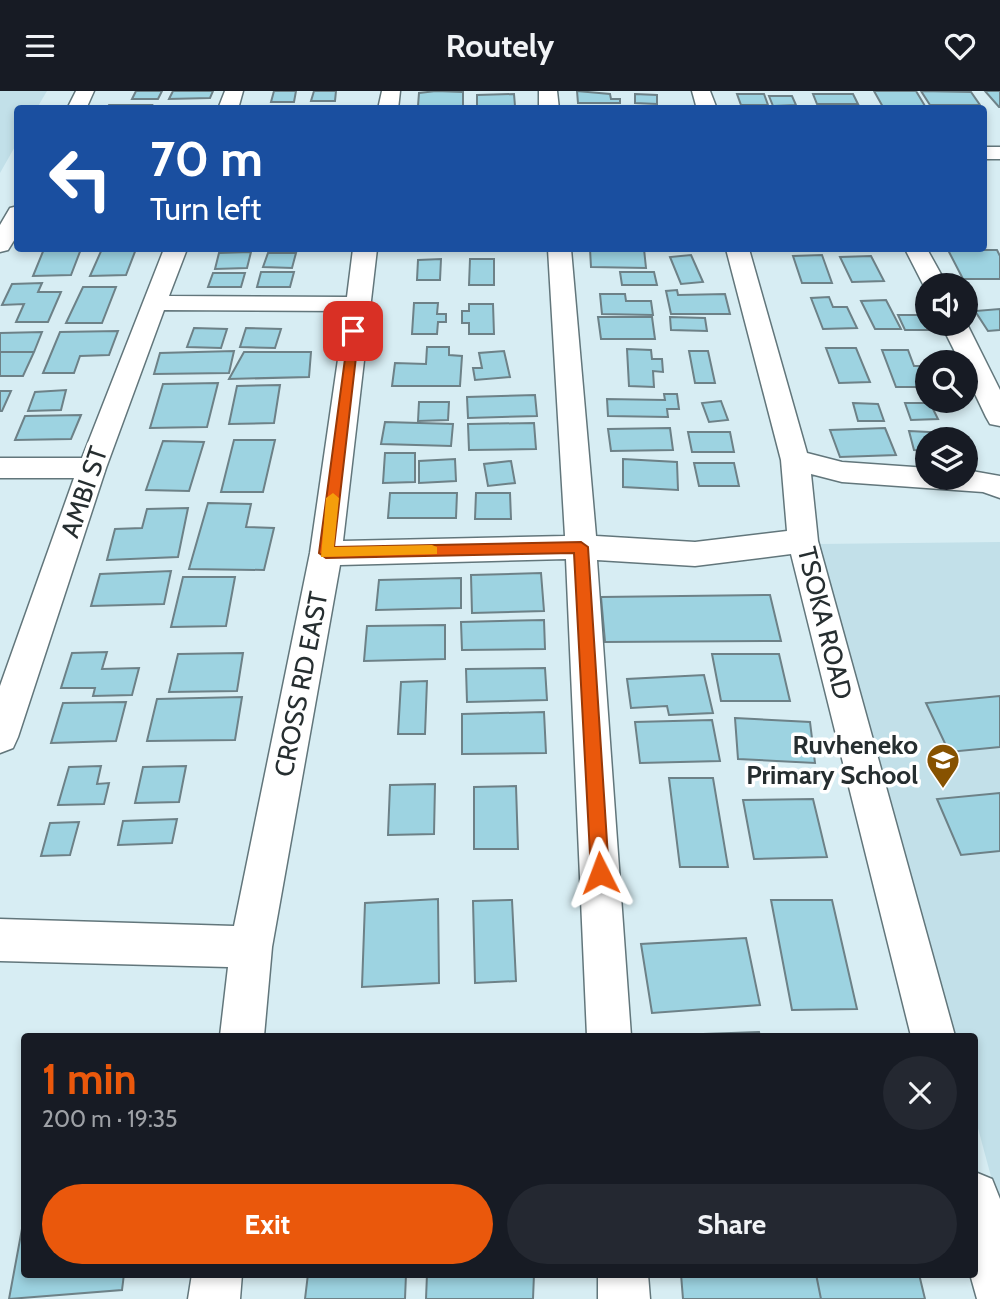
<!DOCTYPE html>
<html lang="en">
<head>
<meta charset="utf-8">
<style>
	body { margin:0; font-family:Cabin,sans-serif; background:#242831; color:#f1f3f6; height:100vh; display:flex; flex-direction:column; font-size:26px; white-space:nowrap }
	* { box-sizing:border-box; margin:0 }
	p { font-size:23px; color:#9ea1a6 }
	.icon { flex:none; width:38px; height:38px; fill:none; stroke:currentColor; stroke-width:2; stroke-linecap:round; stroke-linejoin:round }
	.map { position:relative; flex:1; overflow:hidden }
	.side { position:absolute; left:21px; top:942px; width:957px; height:245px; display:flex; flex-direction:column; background:#171b24; border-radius:7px; box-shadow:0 4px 10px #0003 }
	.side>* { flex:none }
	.top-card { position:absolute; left:14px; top:14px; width:973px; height:147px; border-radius:7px; box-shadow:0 4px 10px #0003; background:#1a4fa0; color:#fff; overflow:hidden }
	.tools { position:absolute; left:915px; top:182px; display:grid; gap:14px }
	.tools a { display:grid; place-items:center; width:63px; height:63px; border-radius:50%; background:#171b24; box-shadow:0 4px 10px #0003; font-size:35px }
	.pin { position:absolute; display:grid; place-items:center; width:60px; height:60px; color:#fff; margin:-30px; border-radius:14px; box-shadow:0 4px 10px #0006 }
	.me { position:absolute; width:77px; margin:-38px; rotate:357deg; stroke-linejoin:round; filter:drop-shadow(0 0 5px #0008) }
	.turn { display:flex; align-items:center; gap:24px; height:147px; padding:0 21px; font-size:32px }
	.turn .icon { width:91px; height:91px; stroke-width:2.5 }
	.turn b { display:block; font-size:49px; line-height:60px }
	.round { display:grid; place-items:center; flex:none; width:74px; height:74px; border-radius:37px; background:#242831 }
	.summary { display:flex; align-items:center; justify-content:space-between; height:119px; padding:0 21px }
	h1 { font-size:42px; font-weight:800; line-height:52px; color:#ea580c }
	.primary-button { display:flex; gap:14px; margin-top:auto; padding:14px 21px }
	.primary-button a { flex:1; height:80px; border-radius:42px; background:#ea580c; color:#fff; font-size:28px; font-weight:800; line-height:80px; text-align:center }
	.primary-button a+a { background:#242831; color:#f1f3f6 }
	header { display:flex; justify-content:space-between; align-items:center; height:91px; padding:0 21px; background:#171b24; font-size:32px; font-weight:800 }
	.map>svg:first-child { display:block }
</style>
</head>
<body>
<header><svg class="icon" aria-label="menu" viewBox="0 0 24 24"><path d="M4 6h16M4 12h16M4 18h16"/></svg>Routely<svg class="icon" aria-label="heart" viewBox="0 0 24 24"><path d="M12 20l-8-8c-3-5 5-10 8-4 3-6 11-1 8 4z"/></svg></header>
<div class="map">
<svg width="1000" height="1208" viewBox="0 0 1000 1208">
	<rect width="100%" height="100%" fill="#d7edf3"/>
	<path fill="#c2e0e9" d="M0,0H47L37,17L18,18L17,52L0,82Z
		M1000,451V1119L975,1026V945H953L818,453Z"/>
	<path fill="#9dd3e1" stroke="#6d8187" stroke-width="2" d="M136,0H162L158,8H132Z
		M173,0H213L210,7L169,8Z
		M274,0H296L294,11H271Z
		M314,0H336L335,10H311Z
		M436,0L463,1V15H418L419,2Z
		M577,0L610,3L611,8H620V12H578Z
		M874,0H916L925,15L883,16Z
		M921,0L971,1L980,14H930Z
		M985,0H1000V16H999Z
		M514,3L515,15H477V4Z
		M635,3L657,4V13L635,12Z
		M737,3H764L768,14H741Z
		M813,3H853L858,13H817Z
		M769,5H792L796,14L773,15Z
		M109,14H152L150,18H106Z
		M44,158H81L71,184L33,185Z
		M102,158H136L126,184L90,185Z
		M590,158H644L646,177L591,176Z
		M948,159H997L1000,165V188H963Z
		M251,161L247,177L215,178L219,162Z
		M268,162H296L292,177L263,176Z
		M691,164L703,191L681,193L670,166Z
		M822,164L832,192H802L793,165Z
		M871,165L884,190L852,191L840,166Z
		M441,168L440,189H417L418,169Z
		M470,168H494V194H469Z
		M261,181H294L290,196H257Z
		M620,181H654L657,194H622Z
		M213,182H245L241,196H208Z
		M42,192L38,201H61L48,231H16L24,213L2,214L12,193Z
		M83,196H116L102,232H66Z
		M677,199L678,204L725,203L730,223H671L666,200Z
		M600,203H625L626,210H651L653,224L602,223Z
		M829,206L833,216H847L857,237L823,238L811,207Z
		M886,209L901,238H875L861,210Z
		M414,212H438L437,223H446V231H438L437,243H412Z
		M469,213H493L494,243H469V232H462V220H469Z
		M1000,218V239L988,240L975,220Z
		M898,224H922L928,239H905Z
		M598,226H652L655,248H601Z
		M670,226L705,227L707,240L671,239Z
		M194,237L227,238L221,257L187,256Z
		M246,237L281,238L275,257L240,256Z
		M118,240L109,264L80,265L74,282H43L60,241Z
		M42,241L34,261H0V242Z
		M427,256H449V264L462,265L460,295H392L395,272L426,273Z
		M826,257H856L870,291L839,292Z
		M627,258L651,259L652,268H662L663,281L653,280L654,296L629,295Z
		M882,259H908L914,275H928V296H896Z
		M234,260L229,282L154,283L160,262Z
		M504,260L510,286L475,289L473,277H482L479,262Z
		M689,260H708L715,292H695Z
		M0,261H34L23,285H0Z
		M244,261H311L309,286L229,288Z
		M218,292L207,336L150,337L163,293Z
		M280,294L274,332L229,333L237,295Z
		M66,299L61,319L28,320L35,301Z
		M0,300H11L2,320H0Z
		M664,303H677L679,318H667L668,326L608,325L607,308L665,309Z
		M535,304L537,325L468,327L467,306Z
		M721,310L728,329L709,331L702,312Z
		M419,311H449L448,329L418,330Z
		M853,312L878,313L884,330H858Z
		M905,312H930L938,328L911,329Z
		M81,324L71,348L15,349L25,325Z
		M385,331L453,333L451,355L381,353Z
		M534,332L536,358L469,359L468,333Z
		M670,337L673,359L611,360L608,338Z
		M885,337L896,364L840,366L830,339Z
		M909,340L948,342L950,348H928V360L914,359Z
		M688,341H730L734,361H692Z
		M234,349H275L263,401H221Z
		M163,350L204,351L189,400L146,399Z
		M385,362H415V391L383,392Z
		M455,368L456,390L419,392V370Z
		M623,368L677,371L678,399L623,396Z
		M511,370L515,392L488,395L484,373Z
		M694,372H734L739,395H699Z
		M390,402H457L456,427H388Z
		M476,402H510L511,428H475Z
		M208,412L251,413L246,436L274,437L264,479L189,478Z
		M188,417L178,466L107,469L115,438L142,437L147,418Z
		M171,480L164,513L91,515L100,483Z
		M541,482L544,520L472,522L471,484Z
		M183,486H235L226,535L171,536Z
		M461,487V517L376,519L379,489Z
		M770,504L781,550L605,551L601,506Z
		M544,529L545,558L462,559L461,531Z
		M445,534V568L364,570L367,535Z
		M107,561L102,578L139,577L132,604L93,605L95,597H61L72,562Z
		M243,562L237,600L169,601L178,563Z
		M712,563H779L790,610H721Z
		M545,577L547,609L467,611L466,578Z
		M704,584L713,622L669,624L667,615L631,617L627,588Z
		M427,590L425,643H398L401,591Z
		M1000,605V656L949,661L926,612Z
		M242,606L235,649L147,650L157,608Z
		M126,611L116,650L51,652L63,612Z
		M544,621L546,662L462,663V623Z
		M735,627L810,631L815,672L738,668Z
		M712,629L720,670L640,672L635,631Z
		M101,675L97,693L109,692L104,713L58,714L69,676Z
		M186,675L179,711L135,712L143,676Z
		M669,687H713L728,776H680Z
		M435,693L434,743L388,744L390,694Z
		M516,695L518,758H474V696Z
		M1000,702V760L961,764L937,708Z
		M813,708L827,766L754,768L743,709Z
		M177,728L172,752L118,754L123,730Z
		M79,731L70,764L41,765L50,732Z
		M438,808L439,892L362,896L365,812Z
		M512,809L516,890L475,892L473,810Z
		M771,809H832L857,918L792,919Z
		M746,847L760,914L652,922L641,853Z
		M759,941L760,945L703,943Z
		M24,1127V1183H124L122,1199L9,1208Z
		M308,1183H406L405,1208H305Z
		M427,1183H534L533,1208H426Z
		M681,1183H816L821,1208H683Z
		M816,1183H919L925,1208H821Z"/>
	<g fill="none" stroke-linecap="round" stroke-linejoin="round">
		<defs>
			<path id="minor" d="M76,0H94L86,18H67Z
				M225,0H243L238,18H218Z
				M382,0H400L398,18H378Z
				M539,0H557L559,18H539Z
				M692,0H710L717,18H697Z
				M984,56H1000V68H984Z
				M18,115V143L8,159L0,161V134L10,117Z
				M164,158H187L169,205L347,206L353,158H377L343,450L565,445L548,158H571L596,445L695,451L787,440L781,369L726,158H749L807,362L842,371L928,377V387H966V379L1000,385V407L983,401L842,391L811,383L818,450L955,945H911L791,463L695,475L597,469L631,945H587L566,468L340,474L272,856L264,945H220L228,876L0,870V828L234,835L310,462L345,220L164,219L106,377L18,646L13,657L0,662V595L74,387H0V367H82Z
				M905,158H927L947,194H928L926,199Z
				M941,233H967L1000,299V335L990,333L986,326L966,284V271H960Z
				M975,1081L992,1088L1000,1108V1208H977L970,1183H975Z
				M192,1183H242L240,1208H188Z
				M598,1183H648L650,1208H598Z"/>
		</defs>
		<use href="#minor" stroke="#62767b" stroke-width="3"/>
		<use href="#minor" fill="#fff" fill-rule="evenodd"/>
	</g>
	<path fill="#ea580c" stroke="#983908" stroke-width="2" d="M349,238L359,240L334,456L581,451L588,456L609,782L606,788L600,791L593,788L591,782L574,462L326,467L319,462Z"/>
	<path fill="#f59e0b" d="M333,402L339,407L334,456L432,454L437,456V463L321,466L326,407Z"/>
	<defs>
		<symbol id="school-pin" viewBox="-11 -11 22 30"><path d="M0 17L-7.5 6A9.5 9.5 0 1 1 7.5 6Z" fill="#875200" stroke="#fff"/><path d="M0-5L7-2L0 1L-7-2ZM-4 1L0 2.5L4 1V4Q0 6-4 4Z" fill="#fff"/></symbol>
	</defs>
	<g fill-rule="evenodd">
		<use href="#school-pin" x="924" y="650" width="38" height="52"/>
	</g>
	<g text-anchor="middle" stroke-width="7" stroke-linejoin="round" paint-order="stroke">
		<g font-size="26" fill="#262e30" stroke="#fff">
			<text transform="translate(84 401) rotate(-71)" y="9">AMBI ST</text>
			<text transform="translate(825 532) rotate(76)" y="9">TSOKA ROAD</text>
			<text transform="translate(301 593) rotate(-79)" y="9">CROSS RD EAST</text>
		</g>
		<g font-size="26" font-weight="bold" fill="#262e30" stroke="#fff" text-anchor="end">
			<text x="918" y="663">Ruvheneko<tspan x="918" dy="30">Primary School</tspan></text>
		</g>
	</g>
</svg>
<div class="tools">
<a><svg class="icon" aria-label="sound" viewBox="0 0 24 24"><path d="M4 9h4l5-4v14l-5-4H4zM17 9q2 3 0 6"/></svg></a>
<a><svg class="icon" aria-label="search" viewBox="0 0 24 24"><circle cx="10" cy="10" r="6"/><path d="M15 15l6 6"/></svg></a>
<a><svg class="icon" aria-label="layers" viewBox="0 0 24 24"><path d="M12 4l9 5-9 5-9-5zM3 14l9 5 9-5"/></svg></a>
</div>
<div class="pin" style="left:353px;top:240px;background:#d93025"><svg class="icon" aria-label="arrive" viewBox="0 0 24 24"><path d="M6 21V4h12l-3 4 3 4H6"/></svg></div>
<svg class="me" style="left:600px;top:782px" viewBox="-20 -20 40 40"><path d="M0-17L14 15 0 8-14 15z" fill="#ea580c" stroke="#fff" stroke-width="4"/></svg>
<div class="top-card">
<div class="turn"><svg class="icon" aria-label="left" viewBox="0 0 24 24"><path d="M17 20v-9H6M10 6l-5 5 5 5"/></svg><div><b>70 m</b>Turn left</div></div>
</div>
<section class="side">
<div class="summary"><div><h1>1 min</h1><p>200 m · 19:35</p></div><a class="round"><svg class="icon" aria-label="close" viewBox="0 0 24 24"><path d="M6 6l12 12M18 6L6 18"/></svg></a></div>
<div class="primary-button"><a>Exit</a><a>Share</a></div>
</section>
</div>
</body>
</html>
